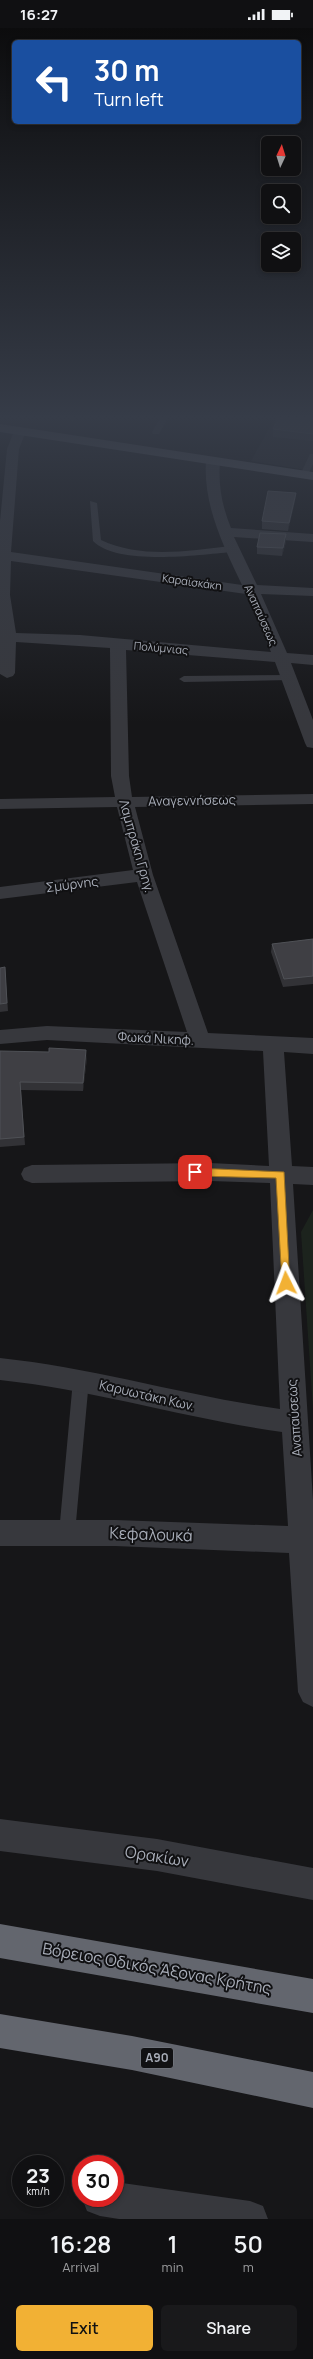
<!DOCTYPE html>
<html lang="en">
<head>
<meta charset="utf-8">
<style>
	body { margin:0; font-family:Manrope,sans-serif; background:#19191b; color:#f1f3f6; height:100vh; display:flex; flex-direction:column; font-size:15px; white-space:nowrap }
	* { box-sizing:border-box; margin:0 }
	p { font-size:13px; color:#9c9d9f }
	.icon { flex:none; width:22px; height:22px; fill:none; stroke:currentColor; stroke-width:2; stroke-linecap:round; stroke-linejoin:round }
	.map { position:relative; height:2191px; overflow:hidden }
	.sheet { display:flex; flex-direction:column; background:#101012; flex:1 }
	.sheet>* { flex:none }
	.hud { position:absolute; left:12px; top:12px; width:289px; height:84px; border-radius:6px; box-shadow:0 2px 6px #0003,0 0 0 1px #303032; background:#1a4fa0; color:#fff; overflow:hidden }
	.needle { width:26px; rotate:4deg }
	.buttons { position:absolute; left:261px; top:108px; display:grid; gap:8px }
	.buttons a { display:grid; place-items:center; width:40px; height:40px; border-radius:6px; background:#101012; box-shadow:0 2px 6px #0003,0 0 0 1px #303032; font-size:20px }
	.speed { position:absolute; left:12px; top:2127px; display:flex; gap:8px; font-size:20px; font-weight:700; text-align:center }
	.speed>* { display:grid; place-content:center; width:52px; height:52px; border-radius:50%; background:#101012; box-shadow:0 2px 6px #0003,0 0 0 1px #303032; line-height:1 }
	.speed small { font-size:10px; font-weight:400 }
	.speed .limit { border:6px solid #d22; background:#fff; color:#111 }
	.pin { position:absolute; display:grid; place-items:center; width:34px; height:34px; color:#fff; margin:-17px; border-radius:8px; box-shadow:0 2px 6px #0006 }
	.me { position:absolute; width:44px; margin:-22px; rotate:357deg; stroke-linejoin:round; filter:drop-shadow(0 0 3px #0008) }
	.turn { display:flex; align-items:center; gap:14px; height:84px; padding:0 16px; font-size:18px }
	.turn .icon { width:52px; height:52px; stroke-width:2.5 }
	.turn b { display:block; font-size:28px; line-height:34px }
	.eta { display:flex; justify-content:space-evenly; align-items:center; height:68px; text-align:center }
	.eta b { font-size:24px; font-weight:600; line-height:28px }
	.action { display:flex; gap:8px; margin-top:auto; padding:8px 16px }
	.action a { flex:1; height:46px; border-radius:6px; background:#f2b134; color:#111; font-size:16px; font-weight:600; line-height:46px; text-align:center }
	.action a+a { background:#19191b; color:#f1f3f6 }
	.status { display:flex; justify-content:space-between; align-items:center; height:28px; padding:0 20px; background:#101012; direction:ltr }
	.status svg { height:11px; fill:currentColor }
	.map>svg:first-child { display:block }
</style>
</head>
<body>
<div class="status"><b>16:27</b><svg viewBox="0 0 49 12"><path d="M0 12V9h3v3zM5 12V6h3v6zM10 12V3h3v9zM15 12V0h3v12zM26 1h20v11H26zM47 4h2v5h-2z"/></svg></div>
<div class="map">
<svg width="313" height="2191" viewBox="0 0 313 2191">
	<rect width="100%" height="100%" fill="#161618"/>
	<path fill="#222225" d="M276,388H313V443L251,433Z"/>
	<path fill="#1c231d" d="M313,1182V1382L301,1204Z"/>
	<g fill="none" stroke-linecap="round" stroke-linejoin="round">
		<path fill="#37383d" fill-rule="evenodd" d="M71,388H79L73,393L69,391Z
			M161,388H169L159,406H153L152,404Z
			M310,426H313V436L307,449H301L300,447Z
			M90,473L97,475L101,512C142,531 187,523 231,518L235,521L231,524C199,527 117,538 93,513Z
			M287,647L292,650L290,652L184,654L179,651L184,648Z
			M81,1345L86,1347L89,1352L75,1505L73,1510L67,1513L61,1510L59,1505L73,1352L76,1347Z"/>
		<path fill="#37383d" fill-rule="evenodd" d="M20,399L26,403L19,421L11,524L242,557C223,517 203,477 206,433L213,429L220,433C218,457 222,478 231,500L313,506V514L234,509L257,557L313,560V568L261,566L287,625L313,627V637L291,635L313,692V720L307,719L305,715L275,634L126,622L129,748L132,769L313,766V776L135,779L153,847L208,1005L313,1010V1026L284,1024L292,1138L313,1139V1157L293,1156L313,1472V1679L303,1674L298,1664L289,1525L115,1518H0V1492H115L288,1498L282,1404C187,1391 95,1362 0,1352V1330C95,1340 186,1368 280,1381L270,1155L210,1153L32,1155L24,1152L21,1146L24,1140L32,1137L210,1135L269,1138L263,1023L47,1012L0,1016V1002L47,998L187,1004L137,854L0,871V859L133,842L117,779L0,781V771L115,769L111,748L110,620L16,614L15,645L13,648L7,650L0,646V493L7,421L14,403ZM11,533L246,566L271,624L80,607L16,605L10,567Z
			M0,1791L157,1811L313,1840V1872L157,1843L0,1823Z
			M115,2154L250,2173L263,2178L268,2191H119L100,2188L87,2183L82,2170H115Z"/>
		<path fill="#53555c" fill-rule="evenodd" d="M0,396L313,444V452L0,404Z"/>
		<path fill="#63666e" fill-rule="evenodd" d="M0,1896L313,1951V1985L0,1930Z
			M0,1986L132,2008L313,2044V2080L132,2042L0,2020Z"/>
	</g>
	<path fill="#323236" d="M313,388V413L273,409V401Z
		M296,465L295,473L288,503L262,501V493Z
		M286,514L282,528L257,526V519Z
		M313,911V956L283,959L271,924L272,916Z
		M5,939L8,983L0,984V940Z
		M0,1023L87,1030L83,1063L21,1062L25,1117L0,1119Z"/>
	<path fill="#212124" d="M296,465L295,473L288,503L289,495Z
		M286,506V514L282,528L283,520Z
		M86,1022L87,1030L83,1063V1055Z"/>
	<path fill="#3f3f44" stroke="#4f5156" d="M279,388H313V406L273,401Z
		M268,463L296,465L289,495L262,493Z
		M260,505L286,506L283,520L257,519Z
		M313,911V948L284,951L272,916Z
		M5,939L7,975L0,976V940Z
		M49,1020L86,1022L83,1055L20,1054L24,1109L0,1111V1023L49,1024Z"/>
	<linearGradient id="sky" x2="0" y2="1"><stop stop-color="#0c0c0d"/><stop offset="0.56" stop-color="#363c48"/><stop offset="1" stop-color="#363c48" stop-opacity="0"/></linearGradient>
	<rect width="313" height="695" fill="url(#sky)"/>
	<path fill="#f2b134" stroke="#9d7322" d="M195,1140L284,1144L290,1258L286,1259L282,1255L276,1150L195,1148L191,1144Z"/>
	<g text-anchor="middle" stroke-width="4" stroke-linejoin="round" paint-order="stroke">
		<g font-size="11" fill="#a8adb8" stroke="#111113">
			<text transform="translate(192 554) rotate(8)" y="4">Καραϊσκάκη</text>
			<text transform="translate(261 587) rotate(66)" y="4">Αναπαύσεως</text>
			<text transform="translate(161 620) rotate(5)" y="4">Πολύμνιας</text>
		</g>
		<rect fill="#111113" stroke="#7b7e86" stroke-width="1" x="141" y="2020" width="32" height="20" rx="3"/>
		<g font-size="12" font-weight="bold" fill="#a8adb8">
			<text x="157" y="2034">Α90</text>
		</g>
		<g font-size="13" fill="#a8adb8" stroke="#111113">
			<text transform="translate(192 772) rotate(-1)" y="5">Αναγεννήσεως</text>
			<text transform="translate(137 818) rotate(74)" y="5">Λαμπράκη Γρηγ.</text>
			<text transform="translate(72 856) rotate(-7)" y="5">Σμύρνης</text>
			<text transform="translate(156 1010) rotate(3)" y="5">Φωκά Νικηφ.</text>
			<text transform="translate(147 1367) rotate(13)" y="5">Καρυωτάκη Κων.</text>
			<text transform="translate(294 1390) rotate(-94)" y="5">Αναπαύσεως</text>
		</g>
		<g font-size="16" fill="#a8adb8" stroke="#111113">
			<text transform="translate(151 1506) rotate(2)" y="6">Κεφαλουκά</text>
			<text transform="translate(157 1828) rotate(9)" y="6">Ορακίων</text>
			<text transform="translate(157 1940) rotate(10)" y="6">Βόρειος Οδικός Άξονας Κρήτης</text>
		</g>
	</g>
</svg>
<div class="buttons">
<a><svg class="needle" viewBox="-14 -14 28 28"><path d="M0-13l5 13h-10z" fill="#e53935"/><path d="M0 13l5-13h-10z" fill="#9c9d9f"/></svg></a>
<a><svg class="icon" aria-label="search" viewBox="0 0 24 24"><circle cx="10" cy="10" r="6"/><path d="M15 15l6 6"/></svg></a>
<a><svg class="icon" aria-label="layers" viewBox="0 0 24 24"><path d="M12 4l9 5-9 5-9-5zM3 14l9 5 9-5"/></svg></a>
</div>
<div class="speed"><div>23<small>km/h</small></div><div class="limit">30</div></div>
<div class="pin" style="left:195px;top:1144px;background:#d93025"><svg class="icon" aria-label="arrive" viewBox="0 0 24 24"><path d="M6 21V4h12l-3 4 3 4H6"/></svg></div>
<svg class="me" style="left:286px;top:1255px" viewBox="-20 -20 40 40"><path d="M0-17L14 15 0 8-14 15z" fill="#f2b134" stroke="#fff" stroke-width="4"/></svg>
<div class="hud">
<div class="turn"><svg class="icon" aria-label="left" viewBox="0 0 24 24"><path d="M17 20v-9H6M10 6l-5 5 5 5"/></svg><div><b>30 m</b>Turn left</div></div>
</div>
</div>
<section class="sheet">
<div class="eta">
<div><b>16:28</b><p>Arrival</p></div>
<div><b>1</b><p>min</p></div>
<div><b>50</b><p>m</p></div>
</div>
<div class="action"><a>Exit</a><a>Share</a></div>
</section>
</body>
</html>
